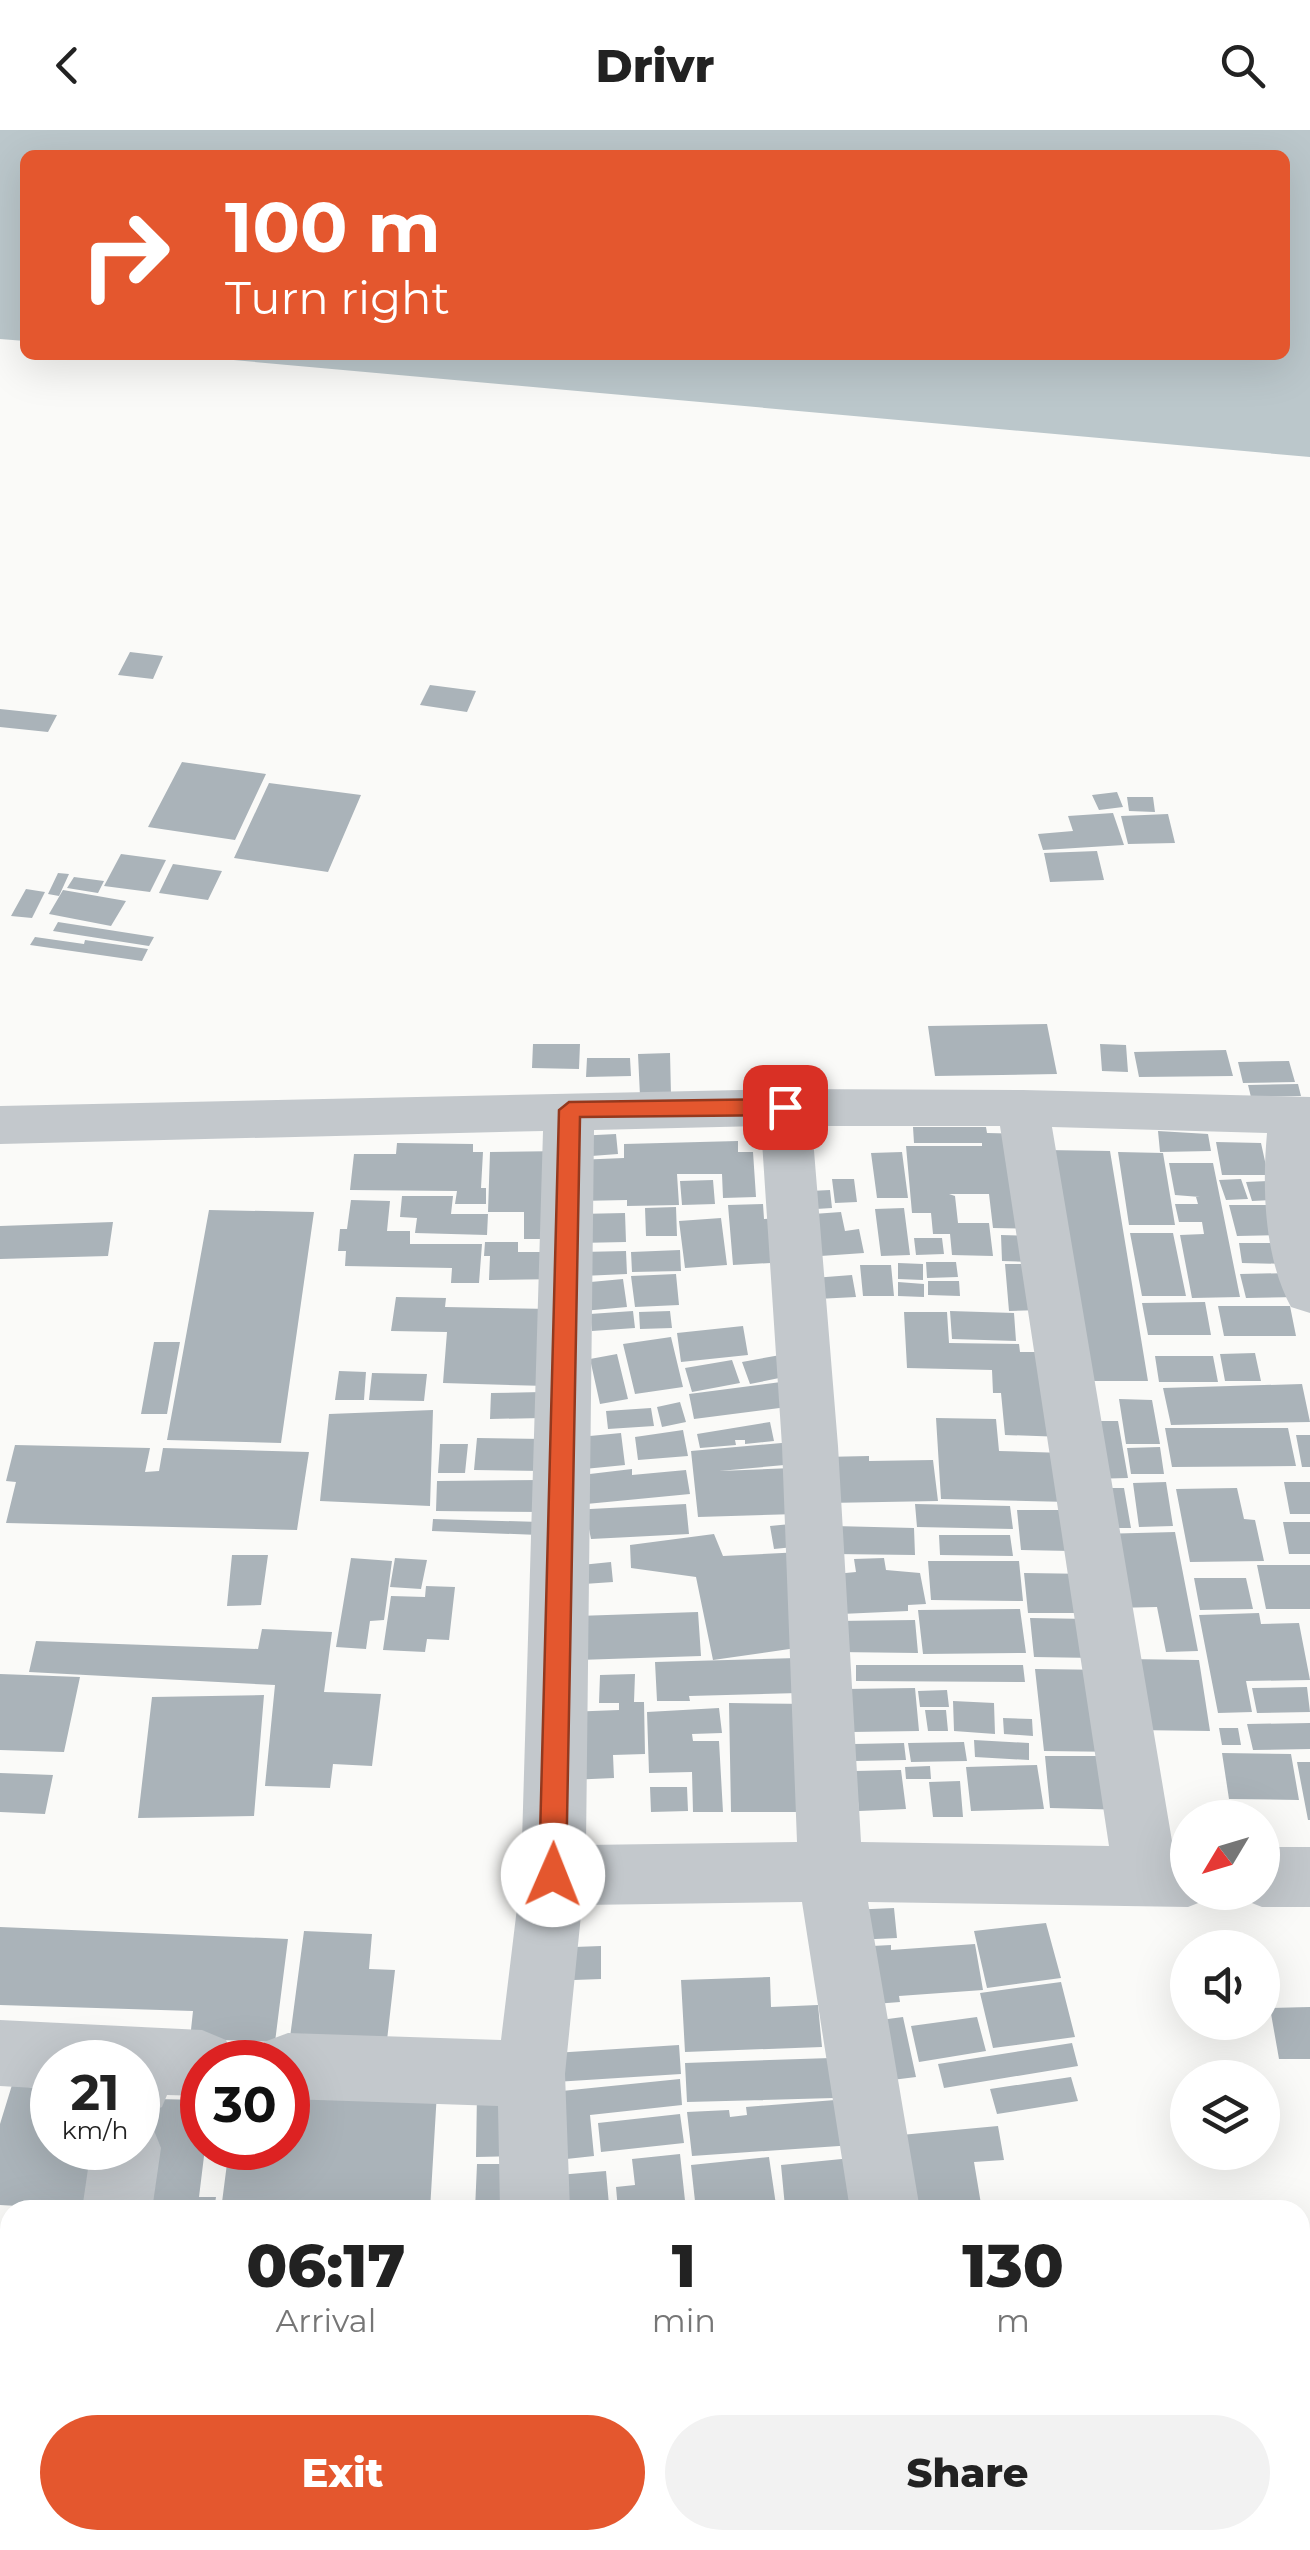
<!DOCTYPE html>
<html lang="en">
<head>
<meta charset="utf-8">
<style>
	body { margin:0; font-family:Montserrat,sans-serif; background:#f2f2f2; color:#222; height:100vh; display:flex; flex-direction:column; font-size:38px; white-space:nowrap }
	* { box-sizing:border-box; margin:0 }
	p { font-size:32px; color:#767676 }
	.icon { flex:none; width:55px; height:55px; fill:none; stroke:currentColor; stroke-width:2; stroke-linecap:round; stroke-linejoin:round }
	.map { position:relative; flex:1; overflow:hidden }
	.panel { position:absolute; left:0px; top:2070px; width:1310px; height:350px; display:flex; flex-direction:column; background:#fff; border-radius:30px 30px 0 0; box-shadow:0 10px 40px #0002 }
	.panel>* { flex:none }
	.top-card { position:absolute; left:20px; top:20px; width:1270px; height:210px; border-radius:15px; box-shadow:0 10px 40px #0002; background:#e4572e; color:#fff; overflow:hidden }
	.needle { width:65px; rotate:232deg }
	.buttons { position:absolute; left:1170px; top:1670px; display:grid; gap:20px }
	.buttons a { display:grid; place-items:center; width:110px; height:110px; border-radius:50%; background:#fff; box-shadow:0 10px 40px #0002; font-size:50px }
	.speed { position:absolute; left:30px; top:1910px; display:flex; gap:20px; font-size:50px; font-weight:700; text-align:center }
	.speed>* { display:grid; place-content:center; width:130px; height:130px; border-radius:50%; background:#fff; box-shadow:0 10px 40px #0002; line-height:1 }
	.speed small { font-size:25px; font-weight:400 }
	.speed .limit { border:15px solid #d22; background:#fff; color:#111 }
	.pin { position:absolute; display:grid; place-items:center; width:85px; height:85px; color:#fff; margin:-42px; border-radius:20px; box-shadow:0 5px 15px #0006 }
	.me { position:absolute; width:110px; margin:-55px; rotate:1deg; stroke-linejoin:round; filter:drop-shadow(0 0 8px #0008) }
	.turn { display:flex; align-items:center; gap:35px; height:210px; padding:0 40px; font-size:45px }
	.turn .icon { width:130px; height:130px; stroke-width:2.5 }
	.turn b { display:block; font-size:70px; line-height:85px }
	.eta { display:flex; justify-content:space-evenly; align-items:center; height:170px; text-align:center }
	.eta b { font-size:60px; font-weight:800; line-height:70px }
	.primary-button { display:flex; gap:20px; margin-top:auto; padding:20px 40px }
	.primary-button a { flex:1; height:115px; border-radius:60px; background:#e4572e; color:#fff; font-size:40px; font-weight:800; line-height:115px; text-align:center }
	.primary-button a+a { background:#f2f2f2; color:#222 }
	header { display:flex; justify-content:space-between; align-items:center; height:130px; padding:0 40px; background:#fff; font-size:45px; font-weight:800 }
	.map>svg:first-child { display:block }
</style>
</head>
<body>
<header><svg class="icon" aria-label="back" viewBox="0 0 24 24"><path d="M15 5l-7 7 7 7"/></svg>Drivr<svg class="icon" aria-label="search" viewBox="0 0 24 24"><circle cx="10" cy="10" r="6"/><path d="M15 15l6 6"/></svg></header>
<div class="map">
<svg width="1310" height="2420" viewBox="0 0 1310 2420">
	<rect width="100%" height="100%" fill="#fafaf8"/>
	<path fill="#bbc7cb" d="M0,0H1310V327L177,225H1285V25H25V211L0,209Z"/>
	<path fill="#aab3b9" d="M130,522L163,526L153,549L118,545Z
		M430,555L476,561L467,582L420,575Z
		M0,579L57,585L48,602L0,597Z
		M182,632L266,644L235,710L148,697Z
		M269,653L361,665L328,742L234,728Z
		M1117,662L1123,677L1099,680L1092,665Z
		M1127,667H1153L1155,682L1129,681Z
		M1113,683L1124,715L1043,720L1038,704L1073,701L1068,686Z
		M1168,684L1175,713L1128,714L1121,686Z
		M1097,721L1104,750L1050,752L1044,723Z
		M121,724L166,730L150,762L104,756Z
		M173,734L222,741L208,770L159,763Z
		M58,743L69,744L59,766L48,764Z
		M74,747L104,751L98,763L67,758Z
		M26,759L45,762L32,788L11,786Z
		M63,760L126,771L111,796L49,784Z
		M58,792L154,807L149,816L53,801Z
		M35,807L84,814L85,810L148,819L142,831L30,815Z
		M1047,894L1057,944L935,946L928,896Z
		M533,914H580L579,939L532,938Z
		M1100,914L1126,915L1128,942L1102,941Z
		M1226,920L1233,946L1139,947L1134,922Z
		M670,923L671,965L640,966L638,924Z
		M587,928H630L631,946L586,947Z
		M1289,931L1295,952L1243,953L1238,932Z
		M1298,954L1301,966L1251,967L1248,955Z
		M913,997H986L987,1003L1026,1004L1038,1099L993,1098L989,1064H949L955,1066L958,1093H989L993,1126L952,1125L950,1104H933L931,1083H912L906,1016H982V1013H914Z
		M1158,1001L1208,1004L1211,1021L1160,1022Z
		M616,1004L618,1024L578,1027L576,1006Z
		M738,1011V1022H753L756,1067L723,1068L722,1044H677L679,1075L627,1076V1070L578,1071L576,1030L624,1028V1014Z
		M1216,1012L1261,1013L1268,1045H1222Z
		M397,1013L473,1014V1022H483L481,1058H486V1074H455L457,1061L350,1060L354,1024H396Z
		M1046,1020L1110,1021L1148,1251H1090Z
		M565,1021L563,1149L489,1150L490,1126H484L485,1112H518V1122H544V1109H524V1082H488L490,1022Z
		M902,1022L908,1068H877L871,1023Z
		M1118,1022L1163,1023L1175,1095H1129Z
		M1169,1033H1213L1240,1167L1192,1168L1180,1105L1204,1104L1202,1092H1179L1175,1074H1198L1196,1067H1200L1175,1065Z
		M832,1049H854L857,1072L835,1073Z
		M1241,1049L1248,1069L1226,1070L1219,1050Z
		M713,1050L715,1074L682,1075L680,1051Z
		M1268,1051L1274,1070L1252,1071L1246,1052Z
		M830,1060L832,1078L800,1080L810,1061Z
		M402,1066H453L451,1084H488L487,1105L415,1103L417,1088L400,1087Z
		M351,1070L390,1071L387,1101H410V1114H482L479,1153H451L452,1138L345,1136L346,1121H338L340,1099H347Z
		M763,1074L764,1089L783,1088L788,1132L733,1135L728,1075Z
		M1229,1075H1273L1281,1105L1237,1106Z
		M676,1077L677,1106H646L645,1078Z
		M904,1078L910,1125L881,1126L875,1079Z
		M209,1080L314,1082L281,1313L167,1310Z
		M841,1082L845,1101L859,1099L864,1123L806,1127L799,1085Z
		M625,1083L626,1112L578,1113V1084Z
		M721,1088L727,1135L685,1138L679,1091Z
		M113,1092L108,1126L0,1129V1096Z
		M1130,1103H1173L1186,1166H1142Z
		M1001,1105L1033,1106L1034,1132L1002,1131Z
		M914,1108H942L944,1124L916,1125Z
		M1239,1113H1286L1290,1134L1242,1133Z
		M680,1120L681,1141L632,1142L631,1122Z
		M626,1121L627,1144L582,1146V1122Z
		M926,1132H956L958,1147L927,1148Z
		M898,1133L923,1134V1150L898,1149Z
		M1005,1134H1035L1041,1180L1009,1181Z
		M860,1135H891L894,1166H863Z
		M1291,1143L1297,1167L1246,1168L1240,1144Z
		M676,1144L679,1175L635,1177L631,1146Z
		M852,1145L856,1167L817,1169L813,1148Z
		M623,1149L627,1177L583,1181L580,1153Z
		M928,1151H959L960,1166L928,1165Z
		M898,1152L924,1154V1167L898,1166Z
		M396,1167L446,1168L445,1177L551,1179L547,1256L443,1253L447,1202L391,1201Z
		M1205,1172L1211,1205H1148L1142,1173Z
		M1218,1176H1290L1296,1206H1224Z
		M633,1181L635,1198L592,1201L590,1184Z
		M670,1181L672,1198L640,1199L639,1182Z
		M950,1181L1014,1183L1016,1211L952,1209Z
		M904,1182H947L949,1213L1019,1214L1020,1222H1055L1064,1307L1005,1305L1001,1263H993L992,1240L907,1238Z
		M743,1196L748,1225L681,1232L677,1203Z
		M671,1207L683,1257L635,1264L623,1214Z
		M154,1212H180L167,1284H141Z
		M1255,1223L1261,1251H1225L1220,1224Z
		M617,1224L628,1269L600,1274L590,1229Z
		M786,1224L794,1245L750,1254L742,1232Z
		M1155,1226H1213L1218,1252H1159Z
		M732,1230L740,1253L692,1262L685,1238Z
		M339,1241L366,1242L364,1270H335Z
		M372,1243L427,1244L424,1271L369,1270Z
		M796,1250L803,1275L694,1289L689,1264Z
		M1302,1254L1310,1292L1171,1295L1163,1258Z
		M542,1262V1288L490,1289L491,1263Z
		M1119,1269L1152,1270L1160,1314H1126Z
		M680,1272L686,1292L662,1297L657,1277Z
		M651,1278L654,1296L608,1299L606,1281Z
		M433,1280L430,1376L320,1371L329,1284Z
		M936,1288L996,1289L999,1321L1065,1323L1070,1372L941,1369Z
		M1081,1291H1118L1128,1348L1090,1349Z
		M770,1292L774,1311L745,1314V1310H735L736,1315L700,1318L697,1304Z
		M1165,1298H1288L1296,1336L1172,1337Z
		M683,1300L688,1326L638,1330L635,1307Z
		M621,1303L625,1335L574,1340L569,1308Z
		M1296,1305H1310V1337H1302Z
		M477,1308L545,1309L543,1341L474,1340Z
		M804,1311L807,1333L719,1341L792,1338L797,1384L698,1387L691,1321Z
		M440,1314H468L465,1343H438Z
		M15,1315L150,1318L145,1342L159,1341L163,1318L309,1322L297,1400L6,1393L16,1352L6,1351Z
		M1160,1317L1164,1344H1131L1127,1318Z
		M869,1326V1331L933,1330L938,1371L827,1373L823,1327Z
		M632,1339V1345L686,1340L690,1364L576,1375L573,1346Z
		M543,1350L542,1382L436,1381L437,1351Z
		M1166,1352L1173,1396L1139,1397L1133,1353Z
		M1284,1352H1310V1384H1290Z
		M1092,1358H1124L1131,1398H1098Z
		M1237,1358L1244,1389L1255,1390L1264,1431L1190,1432L1176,1359Z
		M686,1374L689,1404L591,1409L589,1399L571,1380Z
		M915,1374L1010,1376L1013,1399L917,1397Z
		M1017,1380H1067L1072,1421L1021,1420Z
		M433,1389L540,1392L539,1405L432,1401Z
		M1283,1392H1310V1424H1289Z
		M801,1393L804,1416L774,1419L770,1396Z
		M834,1396L914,1398L915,1425L835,1424Z
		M1175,1402L1198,1521L1166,1522L1157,1477L1113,1478L1099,1404Z
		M714,1404L723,1426L802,1422L824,1514L713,1530L696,1447L631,1438L630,1415Z
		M939,1405H1010L1013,1426L940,1425Z
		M232,1425H268L261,1475L227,1476Z
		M351,1428L392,1431L384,1490L370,1491L366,1519L336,1517Z
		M395,1428L427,1430L421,1459L390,1457Z
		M884,1428L886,1440L920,1443L926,1474L908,1475V1481L841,1484L835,1444L856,1442L854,1429Z
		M928,1431H1019L1023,1471L931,1470Z
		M611,1432L613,1452L584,1454L581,1435Z
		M1257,1435H1310V1479H1266Z
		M1024,1443L1092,1444L1095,1483H1028Z
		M1194,1448H1246L1253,1479L1200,1480Z
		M426,1456L455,1457L449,1510L427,1509L425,1522L383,1520L391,1466L425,1467Z
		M1020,1479L1026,1523L923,1524L918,1480Z
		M698,1482L701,1526L578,1530L577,1486Z
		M1259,1483L1261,1494L1299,1493L1310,1550L1246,1551L1252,1582L1218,1583L1199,1485Z
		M1030,1488L1089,1489L1095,1528L1034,1527Z
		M915,1490L918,1523L837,1522L835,1491Z
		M262,1499L332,1502L324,1562L381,1564L372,1636L333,1634L330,1658L265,1656L275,1555L29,1542L36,1511L258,1519Z
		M797,1528L799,1563L689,1566L690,1571H657L655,1532Z
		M1124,1529L1199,1530L1210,1601L1134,1600Z
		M856,1535H1023L1025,1552L856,1551Z
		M1035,1539L1111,1540L1123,1622L1044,1621Z
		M0,1544L80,1547L64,1622L0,1620Z
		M635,1544L634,1572H644L645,1624L613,1625L614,1648L569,1650L566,1582L619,1580V1573H599L600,1545Z
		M1307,1557L1310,1582L1257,1583L1252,1558Z
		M915,1558L919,1601L851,1602L846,1559Z
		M947,1560L949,1577H920L918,1561Z
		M264,1565L254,1686L138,1688L152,1567Z
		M953,1571L994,1573L995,1604L954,1601Z
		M729,1573L814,1574L819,1682H731Z
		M719,1578L722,1603L692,1604L693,1611H719L723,1682H693L692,1642L649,1643L647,1582Z
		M925,1580H946L948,1601H928Z
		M1003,1588L1032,1589L1033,1606L1004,1604Z
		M1310,1593V1619L1253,1620L1247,1594Z
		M1219,1598H1238L1241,1615H1222Z
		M974,1610L1029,1613V1630L975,1627Z
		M964,1612L967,1631L911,1632L908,1613Z
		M904,1613L906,1630L855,1631L854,1614Z
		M1222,1623L1291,1624L1299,1670L1229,1669Z
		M1045,1626H1122L1129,1680L1050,1678Z
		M1297,1632H1310V1690H1308Z
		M1037,1635L1044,1679L971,1681L966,1637Z
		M930,1636L931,1649H906L905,1637Z
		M901,1640L906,1679L859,1681L855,1641Z
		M0,1643L53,1645L45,1684L0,1682Z
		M960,1651L963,1687H933L929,1652Z
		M650,1657H687L688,1681L651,1682Z
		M894,1778L897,1808L853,1810L849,1780Z
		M1046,1793L1061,1848L987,1858L974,1801Z
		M0,1797L288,1809L275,1912L190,1909L193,1881L0,1875Z
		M304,1801L372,1804L369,1839L395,1840L386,1919L289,1915Z
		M975,1814L983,1860L899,1866L900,1872L862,1875L853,1817L891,1815V1820Z
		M601,1816V1849L574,1850V1817Z
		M770,1847L771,1877L818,1875L822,1917L685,1922L681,1850Z
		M1061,1852L1075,1907L993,1918L980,1863Z
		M1310,1877V1929H1279L1270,1878Z
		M903,1887L916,1947L876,1952L865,1892Z
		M977,1887L986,1921L919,1932L911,1896Z
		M1072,1913L1078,1936L944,1958L938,1934Z
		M679,1915L681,1944L555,1952L554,1923Z
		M831,1928L834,1968L687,1972L685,1933Z
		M1071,1947L1078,1971L997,1984L990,1959Z
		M680,1949L682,1975L590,1985L594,2026L548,2031L542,1963Z
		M12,1955L52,1960V2018H106L90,2080L0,2075V1994Z
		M288,1960L437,1962L430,2080H221L229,2018H288Z
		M477,1962H520L519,2026L476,2027Z
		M156,1969L202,1970L205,2018L199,2067H216L214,2080H140Z
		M848,1969L854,2015L692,2026L687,1982L729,1980L730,1987L747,1985L746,1977Z
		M680,1984L684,2013L601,2022L598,1993Z
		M998,1996L1004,2030L974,2032L982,2080H902L890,2006Z
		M680,2024L686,2080H618L616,2057L635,2055L632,2029Z
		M769,2027L776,2075L696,2080L691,2035Z
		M852,2028L858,2070L785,2077L781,2035Z
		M477,2034H521L522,2080H475Z
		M606,2041L609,2075L560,2079L558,2045Z
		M0,2279L10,2280V2401H0Z
		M562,2410H722L723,2420H563Z
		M773,2410H870L871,2420H775Z
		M888,2410H1009L1010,2420H888Z
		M1028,2410H1103V2420H1028Z
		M1110,2410H1175L1176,2420H1110Z"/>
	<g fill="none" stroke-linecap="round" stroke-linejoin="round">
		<path fill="#c3c8cc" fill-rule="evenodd" d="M785,959L1023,960L1310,967V1183L1291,1177C1264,1127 1262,1058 1267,1003L1052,997L1173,1717H1188V1762H1213L1211,1768L1188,1777L868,1772L920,2080H850L802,1772L582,1775L565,1944L570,2080H500L498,1976L288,1969V1932H255L264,1912L288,1903L501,1910L521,1745L543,1001L0,1014V976ZM761,996L782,1316L797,1712L586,1715L594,1000ZM812,996H1000L1109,1716L861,1712L838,1316Z
			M1262,1717H1310V1777H1262L1239,1768L1237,1762H1262Z
			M0,1890L202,1900L226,1910L236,1932H202V1966L167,1965L162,1977L138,1987V1932H52V1959L0,1956Z
			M138,1988L151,1993L161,2018L152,2080H82L91,2018H138Z
			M38,2410H114L113,2420H37Z
			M507,2410H583V2420H507Z"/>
	</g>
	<path fill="#e4572e" stroke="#94391e" stroke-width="2.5" d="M785,969L795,977L785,985L580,987L566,1745L562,1754L553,1757L543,1754L539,1745L559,980L569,972Z"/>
</svg>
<div class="buttons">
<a><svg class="needle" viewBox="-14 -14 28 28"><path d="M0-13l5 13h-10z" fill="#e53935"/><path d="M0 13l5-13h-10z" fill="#767676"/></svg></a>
<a><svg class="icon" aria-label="sound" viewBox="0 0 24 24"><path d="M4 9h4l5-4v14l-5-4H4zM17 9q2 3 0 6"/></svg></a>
<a><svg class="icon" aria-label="layers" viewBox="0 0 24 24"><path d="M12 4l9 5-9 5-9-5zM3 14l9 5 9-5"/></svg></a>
</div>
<div class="speed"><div>21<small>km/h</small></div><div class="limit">30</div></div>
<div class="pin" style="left:785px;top:977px;background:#d93025"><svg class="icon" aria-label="arrive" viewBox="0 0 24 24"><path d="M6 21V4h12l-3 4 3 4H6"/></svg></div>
<svg class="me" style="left:553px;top:1745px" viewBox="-20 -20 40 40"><circle r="19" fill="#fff"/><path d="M0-13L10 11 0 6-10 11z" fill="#e4572e"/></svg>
<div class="top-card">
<div class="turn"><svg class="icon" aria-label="right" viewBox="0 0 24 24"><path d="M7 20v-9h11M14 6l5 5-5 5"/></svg><div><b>100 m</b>Turn right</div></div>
</div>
<section class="panel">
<div class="eta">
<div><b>06:17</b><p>Arrival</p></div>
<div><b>1</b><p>min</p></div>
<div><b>130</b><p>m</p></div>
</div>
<div class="primary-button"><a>Exit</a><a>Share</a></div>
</section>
</div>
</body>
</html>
